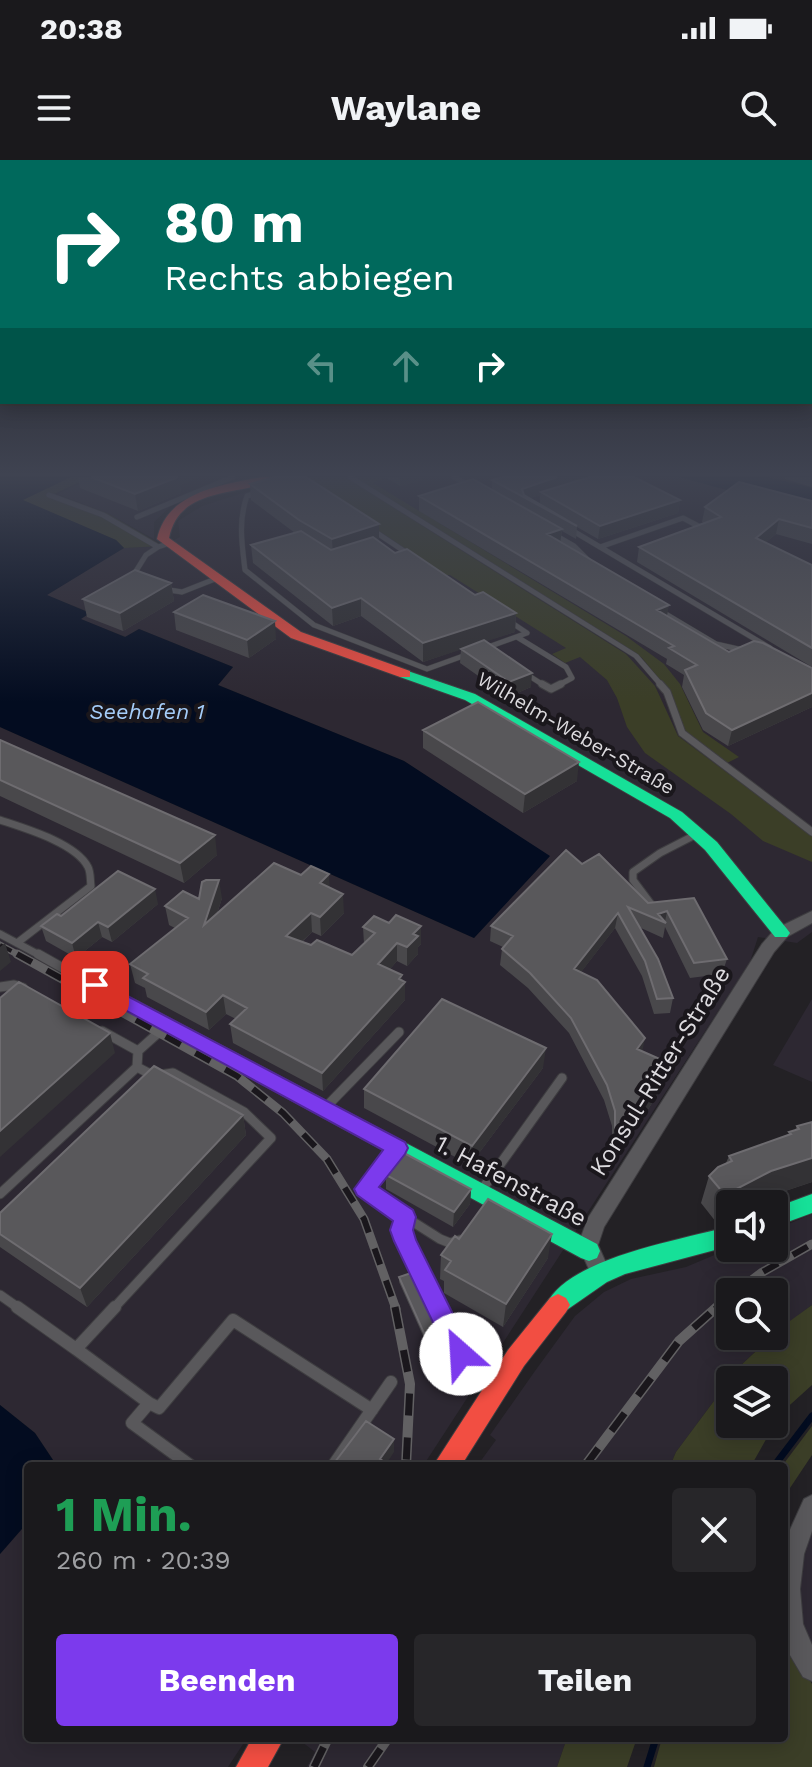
<!DOCTYPE html>
<html lang="de">
<head>
<meta charset="utf-8">
<style>
	body { margin:0; font-family:"Work Sans",sans-serif; background:#272629; color:#f1f3f6; height:100vh; display:flex; flex-direction:column; font-size:30px; white-space:nowrap }
	* { box-sizing:border-box; margin:0 }
	p { font-size:26px; color:#9fa0a3 }
	.icon { flex:none; width:44px; height:44px; fill:none; stroke:currentColor; stroke-width:2; stroke-linecap:round; stroke-linejoin:round }
	.map { position:relative; flex:1; overflow:hidden }
	.drawer { position:absolute; left:24px; top:1302px; width:764px; height:280px; display:flex; flex-direction:column; background:#1a191c; border-radius:8px; box-shadow:0 4px 20px #0003,0 0 0 2px #38383b }
	.drawer>* { flex:none }
	.top-card { position:absolute; left:0px; top:0px; width:812px; height:244px; box-shadow:0 4px 20px #0003,0 0 0 2px #38383b; background:#00695c; color:#fff; overflow:hidden }
	.controls { position:absolute; left:716px; top:1030px; display:grid; gap:16px }
	.controls a { display:grid; place-items:center; width:72px; height:72px; border-radius:8px; background:#1a191c; box-shadow:0 4px 20px #0003,0 0 0 2px #38383b; font-size:40px }
	.pin { position:absolute; display:grid; place-items:center; width:68px; height:68px; color:#fff; margin:-34px; border-radius:16px; box-shadow:0 4px 12px #0006 }
	.me { position:absolute; width:88px; margin:-44px; rotate:334deg; stroke-linejoin:round; filter:drop-shadow(0 0 6px #0008) }
	.turn { display:flex; align-items:center; gap:28px; height:168px; padding:0 32px; font-size:36px }
	.turn .icon { width:104px; height:104px; stroke-width:2.5 }
	.turn b { display:block; font-size:56px; line-height:68px }
	.lanes { display:flex; align-items:center; height:76px; padding:0 32px; background:#0003; justify-content:center; gap:40px; direction:ltr }
	.lanes .off { opacity:.35 }
	.round { display:grid; place-items:center; flex:none; width:84px; height:84px; border-radius:8px; background:#272629 }
	.summary { display:flex; align-items:center; justify-content:space-between; height:136px; padding:0 32px }
	h1 { font-size:48px; font-weight:700; line-height:60px; color:#1e9e55 }
	.action { display:flex; gap:16px; margin-top:auto; padding:16px 32px }
	.action a { flex:1; height:92px; border-radius:8px; background:#7c3aed; color:#fff; font-size:32px; font-weight:700; line-height:92px; text-align:center }
	.action a+a { background:#272629; color:#f1f3f6 }
	.status { display:flex; justify-content:space-between; align-items:center; height:56px; padding:0 40px; background:#1a191c; direction:ltr }
	.status svg { height:22px; fill:currentColor }
	header { display:flex; justify-content:space-between; align-items:center; height:104px; padding:0 32px; background:#1a191c; font-size:36px; font-weight:700 }
	.map>svg:first-child { display:block }
</style>
</head>
<body>
<div class="status"><b>20:38</b><svg viewBox="0 0 49 12"><path d="M0 12V9h3v3zM5 12V6h3v6zM10 12V3h3v9zM15 12V0h3v12zM26 1h20v11H26zM47 4h2v5h-2z"/></svg></div>
<header><svg class="icon" aria-label="menu" viewBox="0 0 24 24"><path d="M4 6h16M4 12h16M4 18h16"/></svg>Waylane<svg class="icon" aria-label="search" viewBox="0 0 24 24"><circle cx="10" cy="10" r="6"/><path d="M15 15l6 6"/></svg></header>
<div class="map">
<svg width="812" height="1607" viewBox="0 0 812 1607">
	<rect width="100%" height="100%" fill="#232125"/>
	<path fill="#2d2832" d="M95,317H259L173,344L154,362V379L107,353L57,334Z
		M294,317H679L812,353V772L797,783L758,777L750,802L423,1306H57L35,1273L0,1245V567L474,778L549,697L404,601L218,525L233,507L139,469L126,477L80,459L89,452L46,435L124,388L163,386L180,377L178,361L202,346Z
		M812,839V922L773,905Z
		M812,1054V1145L774,1174V1132H730V1176H772L740,1206L676,1292L670,1306H477L496,1280L490,1275L535,1211L575,1156L604,1132L631,1119L686,1107L731,1088H774V1070Z
		M812,1355V1485L797,1458L801,1375Z
		M28,1362V1578H247L228,1607H0V1394Z
		M297,1578H567L557,1607H307L315,1592Z"/>
	<path fill="#3b3e27" fill-rule="evenodd" d="M71,317H90L54,334L107,353L163,386L124,388L116,380L22,340Z
		M299,317H345L626,494L655,526L678,576L812,676V702L763,681L731,654L645,593L627,567L617,538L607,520L580,497L565,503L552,494L566,488L450,415H444Z
		M354,317H383L385,318L373,323L626,476L664,504L680,524L703,572L739,597L727,603L687,574L665,526L642,498Z
		M812,1145V1225L781,1253L751,1306H670L676,1292L740,1206L783,1166ZM774,1220V1264H730V1220Z
		M812,1266V1295L784,1337L782,1306Z
		M784,1480L797,1496L812,1524V1607H654L662,1578H784Z
		M567,1578H637L627,1607H557Z"/>
	<path fill="#030c20" d="M0,317H71L23,340L116,380L124,388L47,435L90,453L81,459L125,477L139,469L233,507L218,525L404,601L550,696L474,778L0,567Z
		M679,317H768L812,328V353Z
		M0,1245L35,1273L57,1306H28V1362L0,1394Z"/>
	<g fill="none" stroke-linecap="round" stroke-linejoin="round">
		<path stroke="#030c20" stroke-width="7" d="M774,1306L812,1256
			M647,1607L656,1578"/>
		<defs>
			<path id="lane-far3" d="M350,317L636,496L662,526
				M454,317L472,327
				M299,321L527,473L427,509L314,465L245,410C242,385 238,361 247,336Z
				M49,335L103,355L158,387L167,384
				M137,357L233,317
				M568,368L770,488
				M553,374L574,386L592,404
				M600,387L683,358L704,369
				M140,419L136,411L146,395L158,387
				M163,429L182,432L215,419
				M659,450L716,484L747,491
				M517,477L566,507L572,518L557,526
				M523,512L545,526"/>
			<path id="lane-far2" d="M542,524L551,529L561,524
				M660,524L667,532L682,573L812,672
				M0,660C24,668 76,683 88,707C91,713 90,720 91,726L17,783
				M657,752L633,720V712L660,693L697,674
				M0,774L41,796"/>
			<path id="lane-far1" d="M38,794L70,812
				M0,827L14,825L23,828
				M102,871L138,891
				M325,948L399,872
				M395,990L366,1026V1032L440,1079L450,1083L460,1080
				M481,1031L562,918
				M0,1034L137,907L138,891L167,865
				M405,1057L401,1070L405,1081L439,1149
				M0,1135L20,1149
				M113,1149L271,978L244,952L173,913L154,916L137,907"/>
			<path id="lane" d="M17,1147L76,1189L115,1147
				M438,1147L461,1194L492,1229
				M76,1189L149,1243L132,1263L191,1306
				M149,1243L159,1248L233,1160L372,1250
				M333,1306L391,1222"/>
			<path id="street" d="M812,751V763L787,777L774,792L604,1067L598,1085L610,1112L607,1118L600,1121L593,1118L578,1085L588,1058L762,784L775,769Z
				M812,1335V1371L804,1394L800,1429L803,1464L812,1485V1521L803,1517L784,1485V1383L804,1339Z"/>
			<path id="fast" d="M405,510L475,534L682,652L717,682L787,769L790,773L787,777H775L705,690L670,658L465,540L400,517L398,514Z
				M71,806L597,1084L600,1091L597,1098L589,1101L581,1098L65,817L62,812Z
				M812,1034V1053L774,1067V1048Z
				M730,1066V1086L625,1114L607,1122L558,1156L550,1152L546,1145C568,1097 683,1080 730,1066Z"/>
			<path id="jam" d="M261,317H279C245,338 180,323 169,378L301,472L410,511V517H400L291,478L157,379C167,332 221,325 261,317Z
				M558,1134L566,1138L570,1145L566,1152L524,1206L461,1306H433L508,1190L550,1138Z
				M252,1578H284L268,1607H236Z"/>
		</defs>
		<use href="#lane-far3" stroke="#3e3d40" stroke-width="6"/>
		<use href="#lane-far2" stroke="#3e3d40" stroke-width="9"/>
		<use href="#lane-far1" stroke="#3e3d40" stroke-width="11"/>
		<use href="#lane" stroke="#3e3d40" stroke-width="14"/>
		<use href="#street" stroke="#3e3d40" stroke-width="2"/>
		<use href="#fast" stroke="#3e3d40" stroke-width="2"/>
		<use href="#jam" stroke="#3e3d40" stroke-width="2"/>
		<use href="#lane-far3" stroke="#59585b" stroke-width="5"/>
		<use href="#lane-far2" stroke="#59585b" stroke-width="7"/>
		<use href="#lane-far1" stroke="#59585b" stroke-width="9"/>
		<use href="#lane" stroke="#59585b" stroke-width="12"/>
		<use href="#street" fill="#59585b" fill-rule="evenodd"/>
		<use href="#fast" fill="#16e098" fill-rule="evenodd"/>
		<use href="#jam" fill="#f24e42" fill-rule="evenodd"/>
		<defs>
			<path id="rail-far2" d="M0,785L21,796"/>
			<path id="rail-far1" d="M17,794L237,916L283,953L327,999L364,1059L396,1149
				M736,1132L761,1113L812,1084
				M715,1149L730,1136"/>
			<path id="rail" d="M395,1147L410,1224L406,1306
				M585,1306L679,1181L717,1147
				M314,1607L328,1578
				M368,1607L388,1578"/>
		</defs>
		<use href="#rail-far2" stroke="#626163" stroke-width="7"/>
		<use href="#rail-far1" stroke="#626163" stroke-width="9"/>
		<use href="#rail" stroke="#626163" stroke-width="10"/>
		<use href="#rail-far2" stroke="#1a171c" stroke-width="4" stroke-dasharray="13" stroke-linecap="butt"/>
		<use href="#rail-far1" stroke="#1a171c" stroke-width="6" stroke-dasharray="17" stroke-linecap="butt"/>
		<use href="#rail" stroke="#1a171c" stroke-width="7" stroke-dasharray="22" stroke-linecap="butt"/>
	</g>
	<path fill="#49484b" fill-rule="evenodd" d="M78,317H198L180,325L181,333L138,351L80,328Z
		M385,317H423V320L400,326Z
		M785,317H812V327L785,319Z
		M492,320L680,340L678,353L598,379L577,367L576,379L562,371L560,382L667,455L729,492L812,508V547L728,586L703,570L682,527L684,515L666,504L667,499L419,351V336L492,330ZM540,335V344L530,338Z
		M250,324L379,381L395,393L475,435L516,453L515,472L485,481L531,527L508,537L460,503L461,489L423,502L361,456L333,466L253,403L251,385L295,373L251,340Z
		M812,341V384L776,374L765,383L812,405V507L637,402L639,387L704,363L702,362L705,347Z
		M171,423L174,441L123,471L87,457L83,439Z
		M174,452L276,479L249,498L176,470Z
		M423,570L577,621L523,653L423,588Z
		M0,580L217,695L184,723L0,636Z
		M582,704L648,743L694,738L727,799L722,814L690,818L665,767L663,778L641,768L673,838L670,853L654,854L642,816L615,768L581,812L642,891L671,904L667,919L624,988L612,982V966L604,940L569,873L528,828L500,805L502,789L503,787L490,781L491,766Z
		M330,728L344,753L321,776L312,772L302,782L352,795L364,784L363,767L421,784L418,787V794L407,806L397,801L390,809L405,822V840L323,931L233,883L230,864L236,859L226,854L209,870L147,837L145,828L135,823L130,804L175,768L169,765L165,746L199,739L222,738L217,754Z
		M158,744L112,782L102,777L76,798L46,781L41,766Z
		M543,908L470,1005L364,948V929Z
		M243,955L246,975L87,1147L0,1087V1053Z
		M812,962V1022L761,1039L716,1062L701,1043L709,1016L726,1003L729,996L788,975L789,972L795,970L797,966Z
		M386,1015L471,1029L470,1044L453,1067L386,1029Z
		M459,1079L548,1098L503,1167L444,1133V1121L440,1119L441,1095Z
		M399,1117L453,1193V1198L436,1205L399,1122Z"/>
	<path fill="#333235" d="M170,317H198L180,325L181,333L138,351L135,334Z
		M400,317H423V320L400,326Z
		M557,317H591L541,332L540,335L528,339L521,335L522,329Z
		M680,340L678,353L598,379L600,366Z
		M779,359L776,374L753,393L756,378Z
		M379,364V381L333,396L332,379Z
		M562,369L560,384L547,374Z
		M171,423L174,441L123,471L120,453Z
		M361,438V456L333,466L332,448Z
		M669,445L666,461L657,450Z
		M516,453L515,472L423,502V483Z
		M275,461L276,479L249,498L247,480Z
		M532,513L531,527L508,537L509,522Z
		M812,533V547L728,586L732,570Z
		M579,602L577,621L523,653L525,634Z
		M215,675L217,695L184,723L180,703Z
		M329,714L330,732L320,723Z
		M219,720L222,738L207,784L204,765Z
		M155,729L158,744L112,782L108,767Z
		M343,734L344,753L321,776L320,757Z
		M667,751L665,762L658,754Z
		M311,753L312,772L288,794L286,776Z
		M618,753L615,768L572,824L574,809Z
		M98,762L102,777L76,798L72,783Z
		M421,766V784L418,787V794L407,806V787L413,774Z
		M5,783L11,802L0,811V787Z
		M397,783V801L379,822L378,804Z
		M402,815V825L405,822V840L323,931L322,913Z
		M223,835L226,854L209,870L206,852Z
		M110,873L115,893L0,997V971Z
		M645,878L642,893L637,889Z
		M546,888L543,908L470,1005L472,986Z
		M671,904L667,919L624,988L627,973Z
		M243,955L246,975L87,1147L80,1128Z
		M812,998V1022L761,1039L751,1044H730V1055L716,1062L725,1035L771,1011Z
		M471,1029L470,1044L453,1067L454,1052Z
		M552,1074L548,1098L503,1167L506,1144Z
		M453,1193V1198L436,1205V1200Z
		M394,1279V1292L385,1306L380,1299Z"/>
	<path fill="#59585b" stroke="#6e6c70" stroke-width="2" d="M91,317H178L135,334Z
		M275,317H306L379,364L332,379L299,360L250,324Z
		M503,317H557L522,329L524,335L577,366L492,320Z
		M590,317H634L680,340L600,366L541,332Z
		M473,319L562,369L547,374L669,445L657,450L729,492L754,481L763,483L812,508V533L732,570L706,553L685,510L697,505L669,488L674,486L419,336Z
		M739,322L812,341V368L779,359L756,378L812,405V488L639,387L721,357L705,347Z
		M301,371L331,390L373,377L395,393L407,389L475,435L483,432L516,453L423,483L361,438L332,448L251,385Z
		M135,410L171,423L120,453L83,439Z
		M203,435L275,461L247,480L174,452Z
		M484,480L532,513L509,522L461,489Z
		M478,542L579,602L525,634L423,570Z
		M0,580L215,675L180,703L0,620Z
		M566,690L582,704L599,694L648,743L694,738L727,799L694,803L667,751L658,754L666,763L628,747L658,799L673,838L657,839L645,801L618,753L574,809L597,820L645,878L637,889L671,904L627,973L615,968V951L607,925L571,858L530,813L502,789L513,776L491,766Z
		M274,703L301,715L311,706L329,714L320,723L343,734L320,757L311,753L286,776L311,785L317,780L352,795L375,773L363,767L374,756L389,763L396,755L421,766L413,774L418,776L407,787L397,783L378,804L402,815L399,819L405,822L322,913L230,864L247,848L223,835L206,852L143,818L148,814L130,804L188,758L165,746L183,731L199,739L202,722L206,720H219L204,765Z
		M118,711L155,729L108,767L98,762L72,783L41,766L57,754L61,756Z
		M19,822L110,873L0,971V838Z
		M442,839L546,888L472,986L364,929Z
		M154,906L243,955L80,1128L0,1074V1053Z
		M812,962V998L771,1011L725,1035L709,1016L718,1007L732,1001L729,996L791,974L789,972L799,969L797,966Z
		M404,993L471,1029L454,1052L386,1015Z
		M488,1039L552,1074L506,1144L445,1110L451,1101L441,1095L455,1076L459,1079Z
		M414,1112L453,1193L436,1200L399,1117Z
		M366,1261L394,1279L380,1299L391,1306H332Z"/>
	<linearGradient id="sky" x2="0" y2="1"><stop stop-color="#131214"/><stop offset="0.58" stop-color="#3f4351"/><stop offset="1" stop-color="#3f4351" stop-opacity="0"/></linearGradient>
	<rect width="812" height="542" fill="url(#sky)"/>
	<path fill="#7c3aed" stroke="#51269a" stroke-width="2" d="M95,819L405,982L408,988L405,994L379,1027L413,1050L416,1057L413,1070L416,1080L473,1194L469,1202L461,1205L452,1202L394,1081L390,1070L393,1061L357,1035L354,1029L383,990L88,830L85,825Z"/>
	<g text-anchor="middle" stroke-width="8" stroke-linejoin="round" paint-order="stroke">
		<g font-size="20" fill="#dddbdf" stroke="#1a171c">
			<text transform="translate(576 573) rotate(30)" y="7">Wilhelm-Weber-Straße</text>
		</g>
		<g font-size="22" font-style="italic" fill="#a5cdf9" stroke="#1a171c">
			<text x="147" y="559">Seehafen 1</text>
		</g>
		<g font-size="24" fill="#dddbdf" stroke="#1a171c">
			<text transform="translate(660 911) rotate(-58)" y="8">Konsul-Ritter-Straße</text>
			<text transform="translate(511 1021) rotate(28)" y="8">1. Hafenstraße</text>
		</g>
	</g>
</svg>
<div class="controls">
<a><svg class="icon" aria-label="sound" viewBox="0 0 24 24"><path d="M4 9h4l5-4v14l-5-4H4zM17 9q2 3 0 6"/></svg></a>
<a><svg class="icon" aria-label="search" viewBox="0 0 24 24"><circle cx="10" cy="10" r="6"/><path d="M15 15l6 6"/></svg></a>
<a><svg class="icon" aria-label="layers" viewBox="0 0 24 24"><path d="M12 4l9 5-9 5-9-5zM3 14l9 5 9-5"/></svg></a>
</div>
<div class="pin" style="left:95px;top:825px;background:#d93025"><svg class="icon" aria-label="arrive" viewBox="0 0 24 24"><path d="M6 21V4h12l-3 4 3 4H6"/></svg></div>
<svg class="me" style="left:461px;top:1194px" viewBox="-20 -20 40 40"><circle r="19" fill="#fff"/><path d="M0-13L10 11 0 6-10 11z" fill="#7c3aed"/></svg>
<div class="top-card">
<div class="turn"><svg class="icon" aria-label="right" viewBox="0 0 24 24"><path d="M7 20v-9h11M14 6l5 5-5 5"/></svg><div><b>80 m</b>Rechts abbiegen</div></div>
<div class="lanes"><svg class="icon off" aria-label="left" viewBox="0 0 24 24"><path d="M17 20v-9H6M10 6l-5 5 5 5"/></svg><svg class="icon off" aria-label="ahead" viewBox="0 0 24 24"><path d="M12 20V5M6 11l6-6 6 6"/></svg><svg class="icon" aria-label="right" viewBox="0 0 24 24"><path d="M7 20v-9h11M14 6l5 5-5 5"/></svg></div>
</div>
<section class="drawer">
<div class="summary"><div><h1>1 Min.</h1><p>260 m · 20:39</p></div><a class="round"><svg class="icon" aria-label="close" viewBox="0 0 24 24"><path d="M6 6l12 12M18 6L6 18"/></svg></a></div>
<div class="action"><a>Beenden</a><a>Teilen</a></div>
</section>
</div>
</body>
</html>
